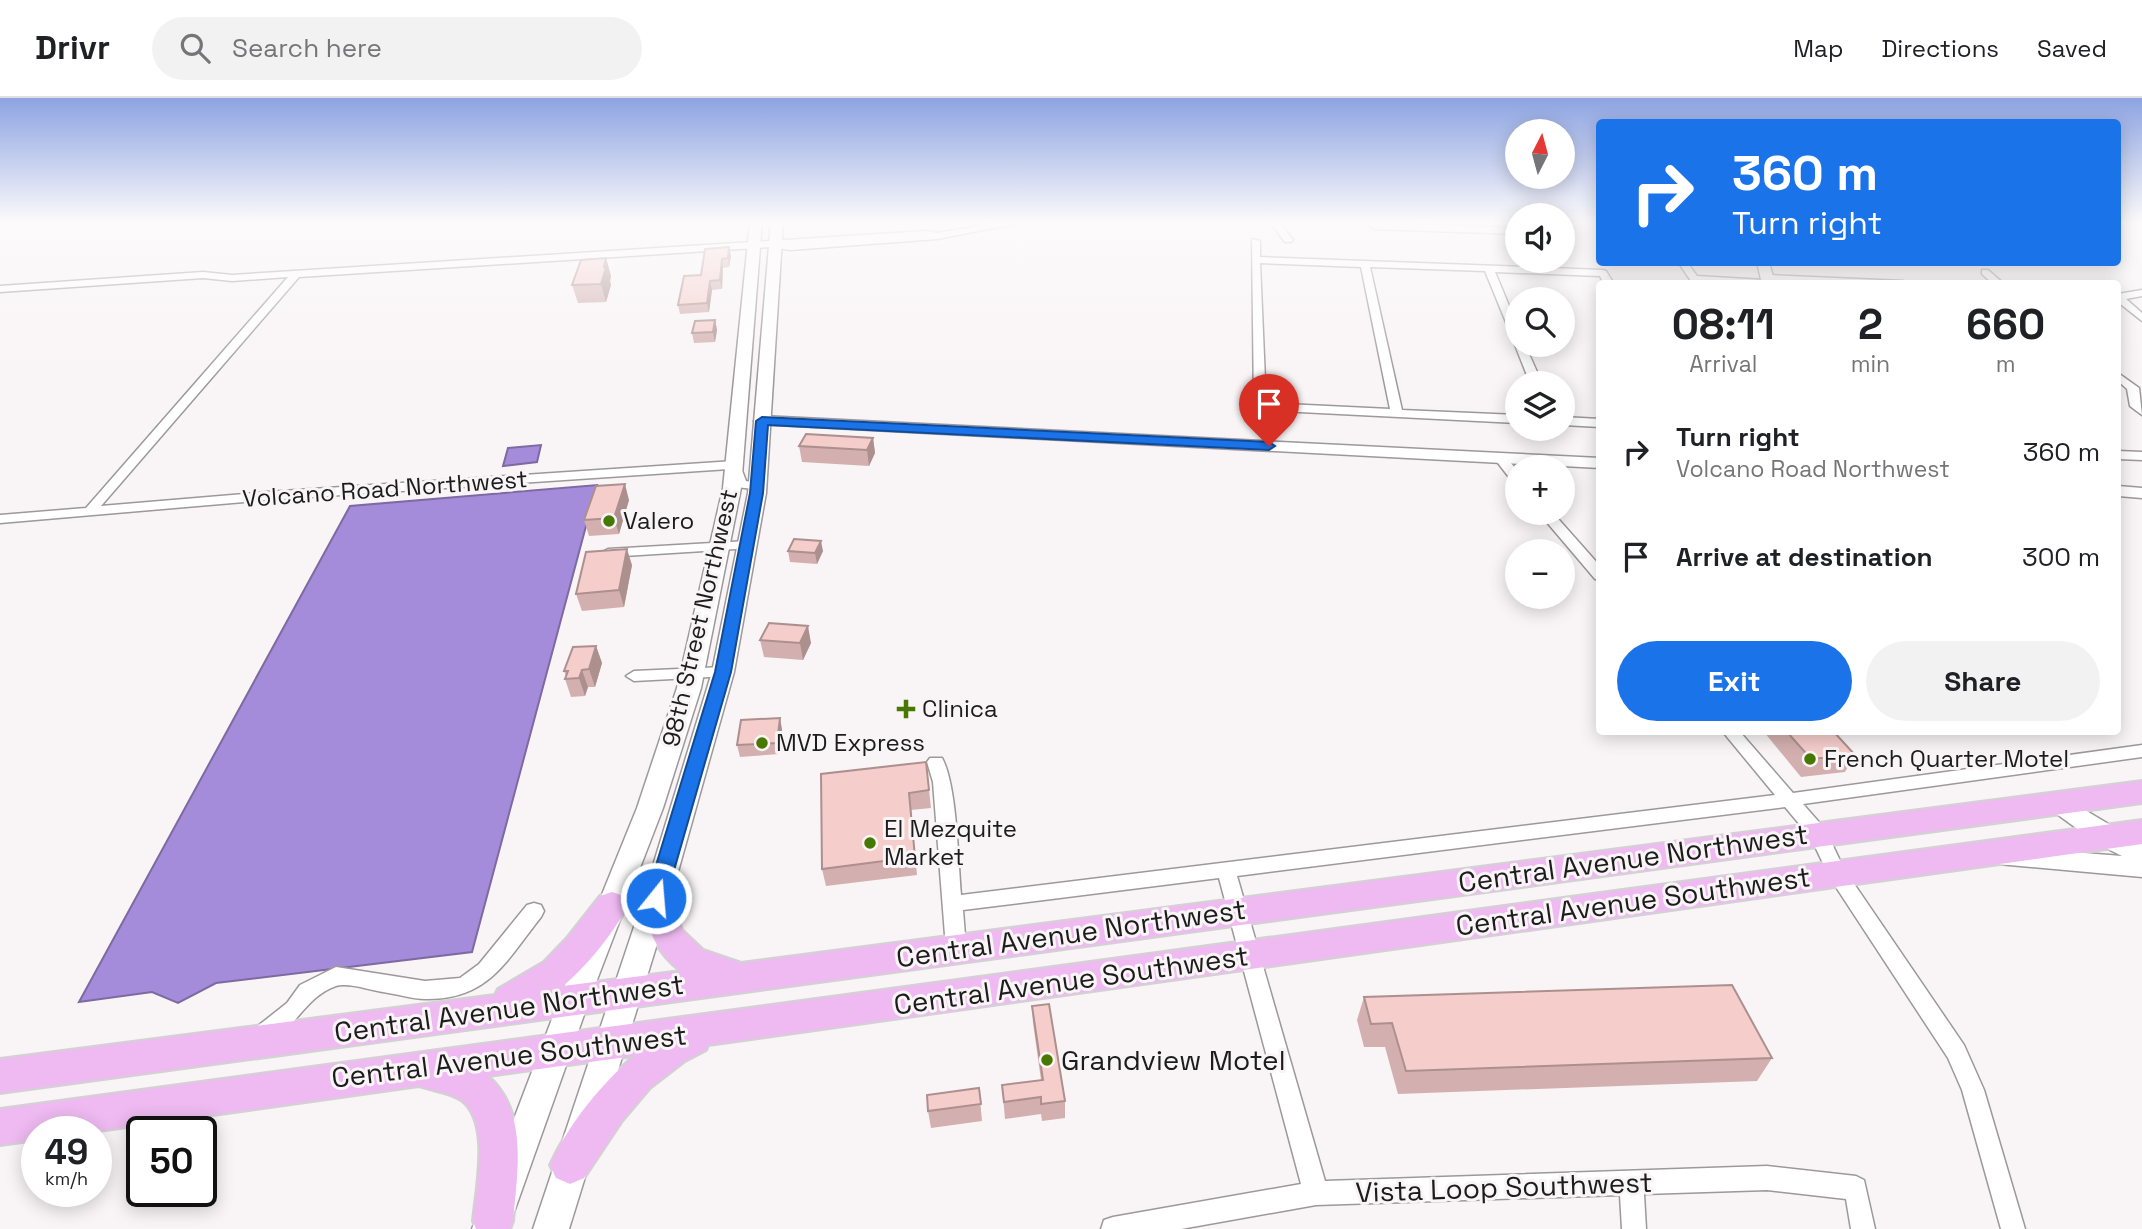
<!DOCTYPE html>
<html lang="en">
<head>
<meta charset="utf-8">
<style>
	body { margin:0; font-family:"Space Grotesk",sans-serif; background:#f2f2f2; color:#202124; height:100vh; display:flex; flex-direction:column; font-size:26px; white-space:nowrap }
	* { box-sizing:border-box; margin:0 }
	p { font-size:23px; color:#757577 }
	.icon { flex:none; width:38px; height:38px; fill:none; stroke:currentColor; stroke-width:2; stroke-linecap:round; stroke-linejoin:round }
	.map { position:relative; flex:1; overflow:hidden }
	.drawer { position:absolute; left:1596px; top:182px; width:525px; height:455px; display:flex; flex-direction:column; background:#fff; border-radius:7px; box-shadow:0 4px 18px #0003 }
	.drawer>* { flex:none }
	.hud { position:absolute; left:1596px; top:21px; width:525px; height:147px; border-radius:7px; box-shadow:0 4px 18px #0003; background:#1a73e8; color:#fff; overflow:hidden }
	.needle { width:46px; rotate:6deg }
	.tools { position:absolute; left:1505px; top:21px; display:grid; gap:14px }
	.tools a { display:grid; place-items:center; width:70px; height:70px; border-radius:50%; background:#fff; box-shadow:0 4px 18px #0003; font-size:35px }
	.speed { position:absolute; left:21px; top:1018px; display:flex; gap:14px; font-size:35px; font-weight:700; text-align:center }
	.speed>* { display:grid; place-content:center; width:91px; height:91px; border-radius:50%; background:#fff; box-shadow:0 4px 18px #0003; line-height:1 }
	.speed small { font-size:18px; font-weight:400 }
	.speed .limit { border:4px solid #111; border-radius:10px; background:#fff; color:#111 }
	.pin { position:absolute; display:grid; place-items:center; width:60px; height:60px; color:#fff; margin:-72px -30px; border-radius:50% 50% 50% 0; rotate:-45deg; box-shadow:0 0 7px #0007 }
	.pin .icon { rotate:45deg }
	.me { position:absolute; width:77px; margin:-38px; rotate:17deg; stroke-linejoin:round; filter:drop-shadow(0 0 5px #0008) }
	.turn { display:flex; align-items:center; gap:24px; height:147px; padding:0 21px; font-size:32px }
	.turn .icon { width:91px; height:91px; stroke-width:2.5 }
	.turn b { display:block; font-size:49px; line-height:60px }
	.eta { display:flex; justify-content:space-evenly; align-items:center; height:119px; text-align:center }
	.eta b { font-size:42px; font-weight:800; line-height:49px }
	.button { display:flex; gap:14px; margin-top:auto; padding:14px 21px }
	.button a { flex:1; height:80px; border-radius:42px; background:#1a73e8; color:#fff; font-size:28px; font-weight:800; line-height:80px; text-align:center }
	.button a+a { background:#f2f2f2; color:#202124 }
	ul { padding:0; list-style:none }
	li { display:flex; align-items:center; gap:21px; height:105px; padding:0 21px }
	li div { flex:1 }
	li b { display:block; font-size:26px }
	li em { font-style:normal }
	header { display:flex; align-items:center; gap:42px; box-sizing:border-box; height:98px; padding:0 35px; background:#fff; border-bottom:2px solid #e0e0e0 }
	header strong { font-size:33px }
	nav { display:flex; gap:38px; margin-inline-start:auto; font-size:24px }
	.search { width:490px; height:63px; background:#f2f2f2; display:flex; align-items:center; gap:18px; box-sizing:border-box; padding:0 24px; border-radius:38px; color:#757577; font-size:26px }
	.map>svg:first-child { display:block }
</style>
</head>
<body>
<header>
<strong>Drivr</strong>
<div class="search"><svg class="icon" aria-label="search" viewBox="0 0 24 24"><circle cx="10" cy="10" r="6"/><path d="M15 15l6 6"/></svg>Search here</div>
<nav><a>Map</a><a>Directions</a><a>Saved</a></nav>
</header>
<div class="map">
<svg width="2142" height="1131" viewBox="0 0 2142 1131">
	<rect width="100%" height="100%" fill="#f9f4f6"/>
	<path fill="#a48cda" stroke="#7c6aa1" stroke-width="2" d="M541,347L537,364L503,368L508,350Z
		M597,387L472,854L216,885L178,905L152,894L79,904L350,408Z"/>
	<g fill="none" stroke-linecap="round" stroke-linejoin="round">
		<defs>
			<path id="minor" d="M1002,124H1024L937,141L790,152L771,149L299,179L101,408L267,394L734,363L740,367L746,383L762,386V392L736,389L729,371L267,402L0,425V417L86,410L288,179L232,183L203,180L0,194V188L203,174L232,177L926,133L937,135Z
				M1270,124H1279L1293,142L1291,144H1285Z
				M1366,124L1517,130V136L1374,131Z
				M1252,141L1260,143V159L1603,172L1606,173L1614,186H1604L1600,178L1495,174L1517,227V242L1512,239L1485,173L1370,169L1402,312L1517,317V325L1260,312L1254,308ZM1260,165L1361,169L1390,311L1266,305Z
				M1678,164H1687L1697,178L1764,182L1765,178L1768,177L1903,183L1908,186L1772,183L1773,186H1693Z
				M1982,172H1988L2004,186H1993L1982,176Z
				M2142,192V198L2126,201L2142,215V223L2118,204V196Z
				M1517,244V247H1525L1542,285H1530L1515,247Z
				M2118,275L2139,290L2142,317L2130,308L2127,291L2118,283Z
				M1563,319L1600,321V329L1563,327Z
				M2118,353L2142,354V362L2118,361Z
				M1500,356L1504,357L1517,372V384L1512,383L1494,360Z
				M1539,415H1553L1600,468V482L1595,481Z
				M747,443L754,447L752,450L608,459L601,455L608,451Z
				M723,569L731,574L729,578L634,583L626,578L634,573Z
				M1723,634H1740L1793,695L2142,647V659L1803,706L1825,731L1844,771L1964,947L1984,992L2025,1131H2001L1962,992L1948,960L1830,780L1811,740L1785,709L1237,778L1325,1083L1767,1068L1856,1078L1864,1082L1875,1131H1851L1846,1101L1767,1092L1644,1096L1646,1131H1622L1620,1097L1316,1107L1181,1131H1101L1104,1122L1113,1119L1301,1086L1219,780L963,812L966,850L963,856L956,858L949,856L946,850L933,684L927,664L930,660H942C957,687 958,763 961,797L1775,697Z
				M534,805L541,807L544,813L541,819C506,863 489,902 425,901C412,901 397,896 383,894C370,892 348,884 336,888C305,898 293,936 262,948L254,945L251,938L254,931L287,905L300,887L336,869L425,883L460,880L479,866L527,807Z"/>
			<path id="tertiary" d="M1757,164H1769L1775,186H1762Z
				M762,318L1600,360V370L756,326L754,323L756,320Z
				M2118,388L2142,390V400L2118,398Z
				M2058,696L2142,746V779L1998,766L1994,759L1998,752L2007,749L2122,758L2098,746L2050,711L2046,705L2050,699Z"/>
			<path id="secondary" d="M750,124H762L741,390L701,590L663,710L590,900L508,1131H472L560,900L637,710L677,590L723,390Z
				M771,124H783L766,395L734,574L665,820L569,1131H533L637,820L712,574L748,395Z"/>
			<path id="primary" d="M2142,683V705L0,995V961L495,897L498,891L544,864L567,840L600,798L612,794L624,798L628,807C613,836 588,867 563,888L681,873C655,855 648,829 640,800L645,791L656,787L667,791L682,832L703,852L741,865Z
				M2142,722V746L708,947L706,952L685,963L650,990L622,1023L584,1080L570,1086L556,1080L550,1067C568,1027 601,986 634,958L488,978C529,1014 517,1075 513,1123L510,1131H476L473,1123C476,1090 491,1024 461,1002C449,994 432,993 419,988L91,1034H37V1042L0,1047V1011Z"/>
		</defs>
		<use href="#minor" stroke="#9d989a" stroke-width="3"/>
		<use href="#tertiary" stroke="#9d989a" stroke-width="3"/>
		<use href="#secondary" stroke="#9d989a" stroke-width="3"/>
		<use href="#primary" stroke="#d2d2d2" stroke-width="4"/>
		<use href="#minor" fill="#fff" fill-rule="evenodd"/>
		<use href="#tertiary" fill="#fff" fill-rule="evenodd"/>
		<use href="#secondary" fill="#fff" fill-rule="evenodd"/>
		<use href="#primary" fill="#eebaf1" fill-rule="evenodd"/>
	</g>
	<path fill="#d3b0af" d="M729,149L731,158L729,169L723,170L722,191L712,192L709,214L680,216L678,207L701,177Z
		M606,160L611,178L610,183L611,187L606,204L578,205L572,187Z
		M715,222L717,232L715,244L694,245L692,235Z
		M873,340L875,355L869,368L802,364L799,348Z
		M629,402L619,436L589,438L584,422Z
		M788,453H823L817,466L790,464Z
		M632,467L624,509L582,513L576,496Z
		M760,542L811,545L803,562L764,559Z
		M596,548L602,565L595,589H588L585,598L571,599L565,581L566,578L564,573Z
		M782,631L779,656L740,659L737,647Z
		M1764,634H1834L1855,657L1845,674L1801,679Z
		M821,676L929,692L931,710L911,712L917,777L826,788L822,771Z
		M1364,899L1772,960L1757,983L1398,996L1385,949H1364L1357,922Z
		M1032,908L1065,1003V1020L1042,1023L1041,1016L1005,1021L1002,987L1041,982L1033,925Z
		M979,990L982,1023L931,1030L928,1013Z"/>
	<path fill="#ac908e" d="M729,149L731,158L729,169L728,160Z
		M606,160L611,178L610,183L611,187L606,204L601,186Z
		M722,161L723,170L722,191L720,182Z
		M710,183L712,192L709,214L707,205Z
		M715,222L717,232L715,244L713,234Z
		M873,340L875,355L869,368L867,352Z
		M625,386L629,402L619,436L614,420Z
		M821,443L823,453L817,466L815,455Z
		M627,451L632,467L624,509L619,492Z
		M808,528L811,545L803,562L800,545Z
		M596,548L602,565L595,589L589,571Z
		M582,572L588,589L585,598L579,580Z
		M780,620L782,631L779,656L777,645Z"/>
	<path fill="#f5cdcb" stroke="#ac908e" stroke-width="2" d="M729,149L728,160L722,161L720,182L710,183L707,205L678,207L684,178L701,177L705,151Z
		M606,160L604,169H606L601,186L572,187L581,162Z
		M715,222L713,234L692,235L695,223Z
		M806,336L873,340L867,352L799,348Z
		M625,386L614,420L584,422L596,388Z
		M794,441L821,443L815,455L788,453Z
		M627,451L619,492L576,496L586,454Z
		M769,525L808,528L800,545L760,542Z
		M596,548L589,571L582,572L579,580L565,581L568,573H564L573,549Z
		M780,620L777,645L737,647L741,622Z
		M1787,634H1834L1855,657L1811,661Z
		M926,664L929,692L909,695L915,759L822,771L821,676Z
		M1732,887L1772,960L1406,973L1392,925L1371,926L1364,899Z
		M1049,906L1065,1003L1041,1006V999L1004,1004L1002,987L1043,982L1032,908Z
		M979,990L981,1006L928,1013L927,997Z"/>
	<linearGradient id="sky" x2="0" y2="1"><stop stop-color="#8da4e2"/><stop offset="0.44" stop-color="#fcfafb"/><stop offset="1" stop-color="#fcfafb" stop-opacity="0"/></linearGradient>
	<rect width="2142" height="283" fill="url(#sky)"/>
	<path fill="#1a73e8" stroke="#114b97" stroke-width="2" d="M762,319L1269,344L1275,348L1269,352L768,327L763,395L731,574L666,800L663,805L656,808L649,805L646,800L715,574L750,395L756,323Z"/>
	<g fill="#477801" stroke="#f9f4f6" stroke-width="2.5">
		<circle cx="609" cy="423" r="7"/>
		<path d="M902.5 600.5h7v7h7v7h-7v7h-7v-7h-7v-7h7z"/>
		<circle cx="762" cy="645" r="7"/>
		<circle cx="1810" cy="661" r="7"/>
		<circle cx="870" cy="745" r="7"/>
		<circle cx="1047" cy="962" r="7"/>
	</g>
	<g text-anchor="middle" stroke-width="6" stroke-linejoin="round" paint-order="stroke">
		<g font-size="24" fill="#1d1c1c" stroke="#f9f4f6">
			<text transform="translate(385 391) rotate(-4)" y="8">Volcano Road Northwest</text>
			<text transform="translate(700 520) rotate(-77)" y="8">98th Street Northwest</text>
		</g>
		<g font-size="24" fill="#1d1c1c" stroke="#f9f4f6" text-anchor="start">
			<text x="623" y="431">Valero</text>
			<text x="922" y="619">Clinica</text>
			<text x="776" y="653">MVD Express</text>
			<text x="1824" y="669">French Quarter Motel</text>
			<text x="884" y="739">El Mezquite<tspan x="884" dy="28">Market</tspan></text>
		</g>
		<g font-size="28" fill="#1d1c1c" stroke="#f9f4f6">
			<text transform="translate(1633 760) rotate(-8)" y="10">Central Avenue Northwest</text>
			<text transform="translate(1633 803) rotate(-8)" y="10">Central Avenue Southwest</text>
			<text transform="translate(1071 835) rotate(-8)" y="10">Central Avenue Northwest</text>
			<text transform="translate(1071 882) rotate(-8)" y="10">Central Avenue Southwest</text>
			<text transform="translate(509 910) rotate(-8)" y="10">Central Avenue Northwest</text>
			<text transform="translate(509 958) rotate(-7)" y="10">Central Avenue Southwest</text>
			<text transform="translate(1504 1089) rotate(-2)" y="10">Vista Loop Southwest</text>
		</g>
		<g font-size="28" fill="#1d1c1c" stroke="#f9f4f6" text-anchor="start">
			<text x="1061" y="972">Grandview Motel</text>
		</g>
	</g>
</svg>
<div class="tools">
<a><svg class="needle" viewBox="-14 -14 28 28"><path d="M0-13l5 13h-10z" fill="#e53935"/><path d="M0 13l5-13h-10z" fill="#757577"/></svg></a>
<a><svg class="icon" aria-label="sound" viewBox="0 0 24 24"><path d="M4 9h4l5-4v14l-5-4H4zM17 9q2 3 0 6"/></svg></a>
<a><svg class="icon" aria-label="search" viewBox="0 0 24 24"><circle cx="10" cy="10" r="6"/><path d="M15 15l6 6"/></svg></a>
<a><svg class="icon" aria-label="layers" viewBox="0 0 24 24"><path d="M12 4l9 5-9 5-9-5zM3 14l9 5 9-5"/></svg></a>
<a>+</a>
<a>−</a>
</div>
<div class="speed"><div>49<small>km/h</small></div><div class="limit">50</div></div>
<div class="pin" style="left:1269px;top:348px;background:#d93025"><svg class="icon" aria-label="arrive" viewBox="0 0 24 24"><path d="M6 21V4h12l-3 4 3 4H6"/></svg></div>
<svg class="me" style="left:656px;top:800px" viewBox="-20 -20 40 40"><circle r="17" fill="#1a73e8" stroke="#fff" stroke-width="3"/><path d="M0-11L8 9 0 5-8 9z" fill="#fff"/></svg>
<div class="hud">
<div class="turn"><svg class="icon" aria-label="right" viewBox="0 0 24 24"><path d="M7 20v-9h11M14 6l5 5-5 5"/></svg><div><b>360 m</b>Turn right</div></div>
</div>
<section class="drawer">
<div class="eta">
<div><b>08:11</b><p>Arrival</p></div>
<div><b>2</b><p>min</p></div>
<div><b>660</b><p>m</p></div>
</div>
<ul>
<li><svg class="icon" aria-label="right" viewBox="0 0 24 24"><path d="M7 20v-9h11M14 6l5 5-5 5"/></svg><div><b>Turn right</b><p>Volcano Road Northwest</p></div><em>360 m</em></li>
<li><svg class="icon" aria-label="arrive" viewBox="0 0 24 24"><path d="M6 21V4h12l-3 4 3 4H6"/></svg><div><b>Arrive at destination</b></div><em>300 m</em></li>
</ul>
<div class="button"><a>Exit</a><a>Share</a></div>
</section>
</div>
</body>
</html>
